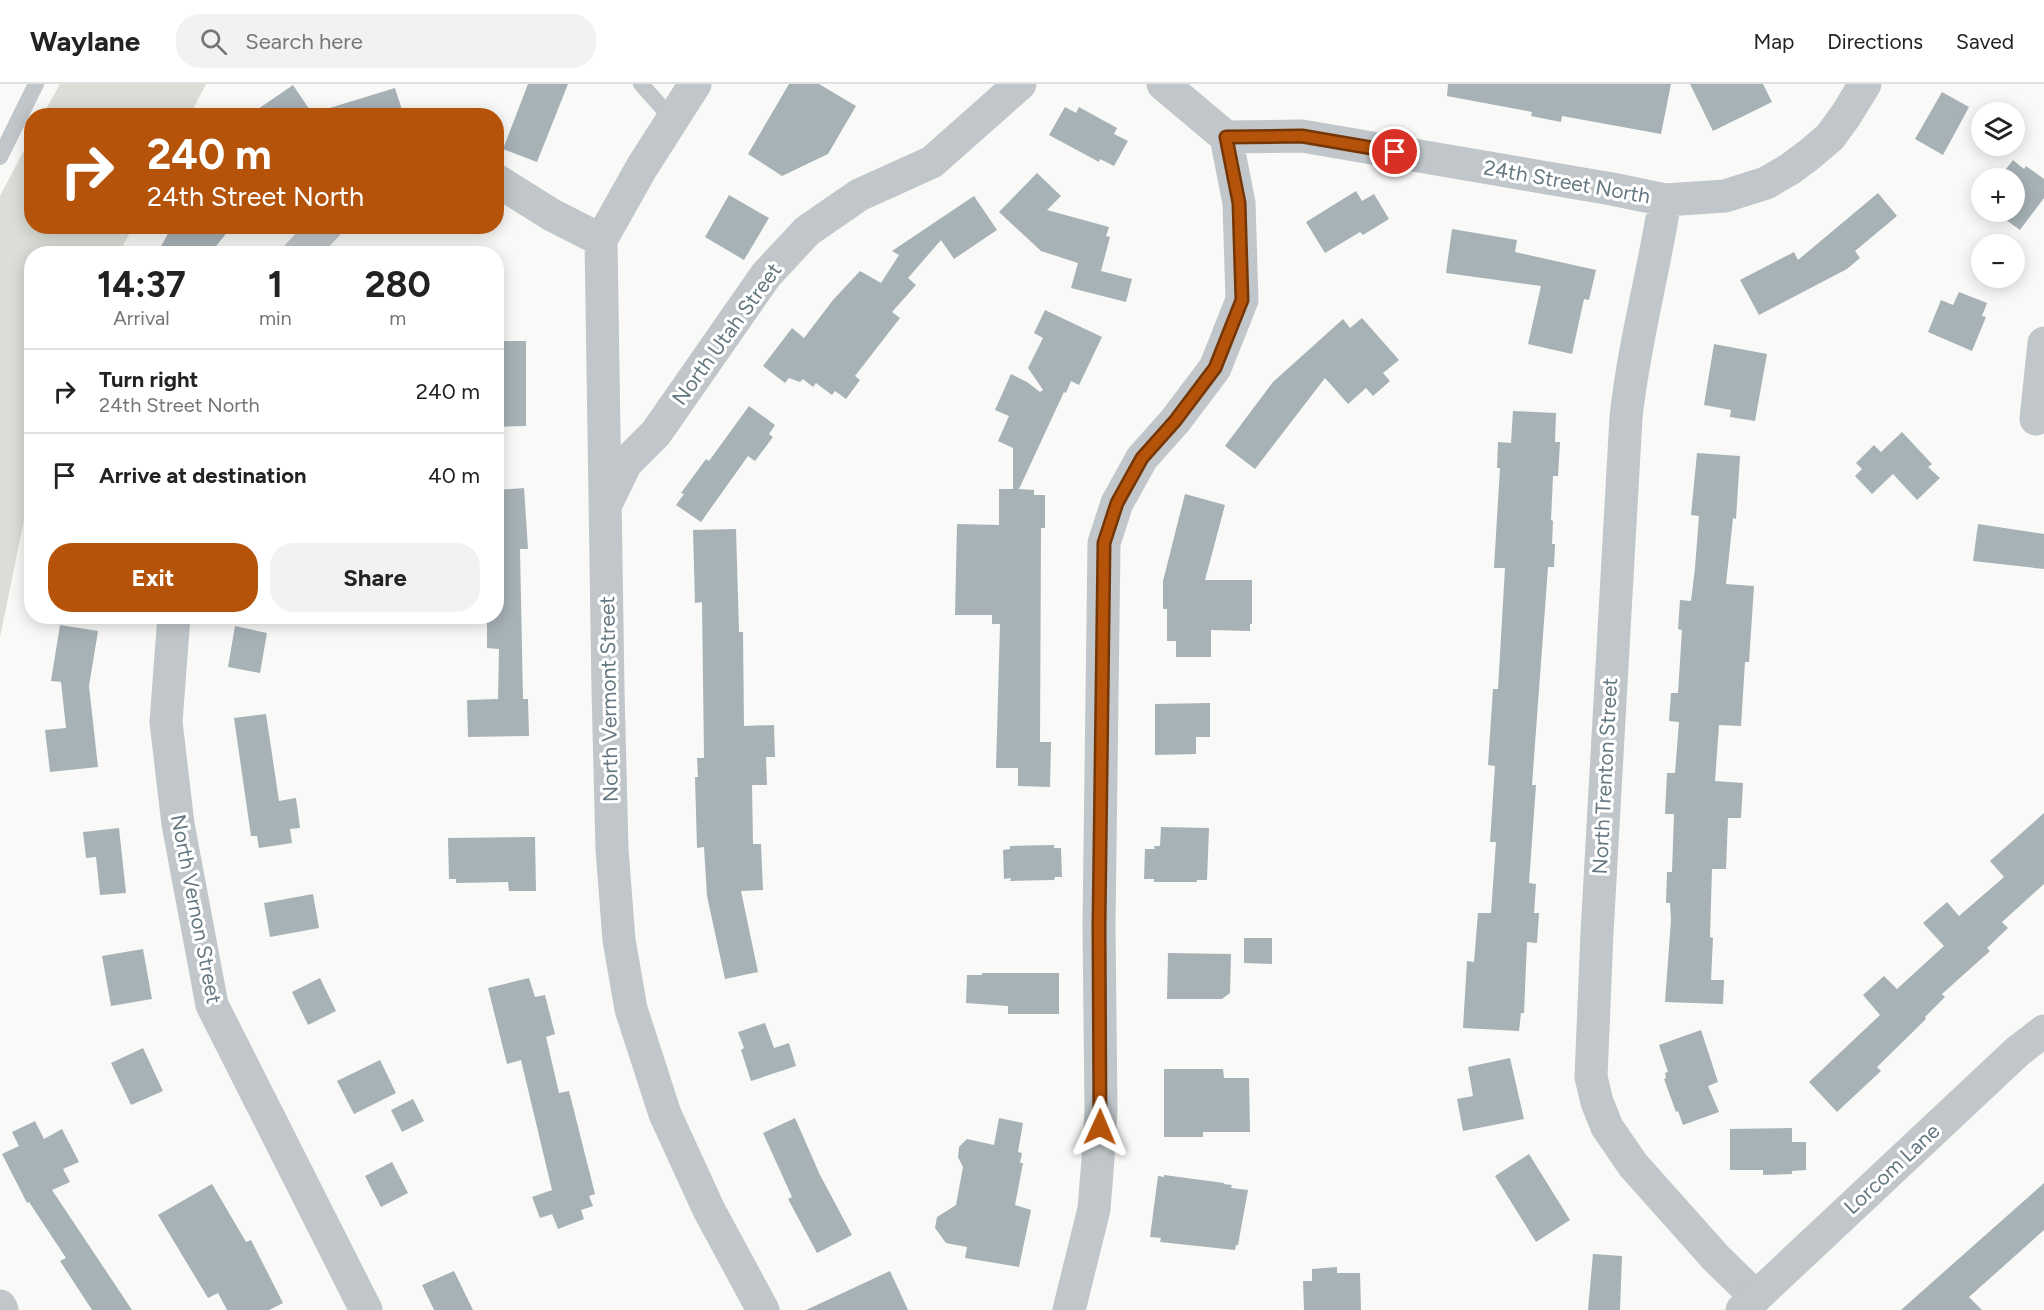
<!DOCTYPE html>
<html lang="en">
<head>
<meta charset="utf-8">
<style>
	body { margin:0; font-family:Figtree,sans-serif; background:#f2f2f2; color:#222; height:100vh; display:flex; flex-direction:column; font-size:22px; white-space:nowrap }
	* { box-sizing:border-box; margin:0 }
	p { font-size:20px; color:#767676 }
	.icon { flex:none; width:33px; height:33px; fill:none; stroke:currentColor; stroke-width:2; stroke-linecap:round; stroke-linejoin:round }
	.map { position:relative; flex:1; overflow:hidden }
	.details { position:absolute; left:24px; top:162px; width:480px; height:378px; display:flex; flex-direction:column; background:#fff; border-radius:24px; box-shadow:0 3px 15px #0003 }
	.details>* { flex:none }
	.guide { position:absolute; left:24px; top:24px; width:480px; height:126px; border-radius:24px; box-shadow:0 3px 15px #0003; background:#b45309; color:#fff; overflow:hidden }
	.controls { position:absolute; left:1971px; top:18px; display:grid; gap:12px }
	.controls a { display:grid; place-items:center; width:54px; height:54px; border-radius:50%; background:#fff; box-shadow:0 3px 15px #0003; font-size:30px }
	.pin { position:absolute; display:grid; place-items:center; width:51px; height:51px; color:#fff; margin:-26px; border:3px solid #fff; border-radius:50%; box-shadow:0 2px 6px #0007 }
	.me { position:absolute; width:66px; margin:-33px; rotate:1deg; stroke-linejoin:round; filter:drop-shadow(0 0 4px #0008) }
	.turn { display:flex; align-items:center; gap:21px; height:126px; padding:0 24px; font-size:27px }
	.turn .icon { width:78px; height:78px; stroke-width:2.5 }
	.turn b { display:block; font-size:42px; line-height:51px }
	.eta { display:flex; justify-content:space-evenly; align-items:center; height:102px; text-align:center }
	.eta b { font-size:36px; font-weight:700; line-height:42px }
	.button { display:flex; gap:12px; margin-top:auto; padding:12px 24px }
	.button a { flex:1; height:69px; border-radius:24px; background:#b45309; color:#fff; font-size:24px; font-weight:700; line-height:69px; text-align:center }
	.button a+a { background:#f2f2f2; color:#222 }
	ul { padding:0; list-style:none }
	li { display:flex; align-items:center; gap:18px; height:84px; padding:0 24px; border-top:2px solid #e0e0e0 }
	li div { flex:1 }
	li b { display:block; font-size:22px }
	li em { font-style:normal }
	header { display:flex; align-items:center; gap:36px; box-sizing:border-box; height:84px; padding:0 30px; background:#fff; border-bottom:2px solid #e0e0e0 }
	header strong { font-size:28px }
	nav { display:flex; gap:33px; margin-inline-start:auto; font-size:21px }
	.search { width:420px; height:54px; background:#f2f2f2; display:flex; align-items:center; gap:15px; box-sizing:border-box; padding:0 21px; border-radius:24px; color:#767676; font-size:22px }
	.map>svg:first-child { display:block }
</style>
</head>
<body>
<header>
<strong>Waylane</strong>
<div class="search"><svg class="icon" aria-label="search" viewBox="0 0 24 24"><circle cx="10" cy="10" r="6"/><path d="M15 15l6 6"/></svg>Search here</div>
<nav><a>Map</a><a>Directions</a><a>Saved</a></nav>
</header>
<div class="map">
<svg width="2044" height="1226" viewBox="0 0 2044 1226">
	<rect width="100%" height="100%" fill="#f9f9f7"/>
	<path fill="#daded6" d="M60,0H206L190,31H43Z
		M31,53L32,142L133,143L119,169L32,170L31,402L0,553V112Z"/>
	<path fill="#a7b2b6" d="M528,0H568L537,78L503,65Z
		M789,0H819L856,22L828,70L782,92L748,70Z
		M1448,0H1671L1661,50L1562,32L1561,38L1531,32L1532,28L1447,12Z
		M1690,0H1763L1772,18L1713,47Z
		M293,1L314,32H248Z
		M395,4L404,32H324L323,26Z
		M1942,8L1969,23L1943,71L1915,55Z
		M1065,23L1076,29L1079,23L1117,44L1114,50L1128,57L1114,82L1100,75L1099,78L1049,51Z
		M2013,76L2024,85L2026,82L2044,95V114L2020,146L1995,128H2014V94H1999Z
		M1037,89L1061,112L1047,126L1109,143L1106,152L1110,153L1101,187L1132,195L1126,218L1071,204L1078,179L1041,167L999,128Z
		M1356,107L1362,117L1374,110L1389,135L1363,151L1360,148L1325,169L1306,138Z
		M1878,109L1897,132L1855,167L1860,174L1847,185L1759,231L1740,196L1794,168L1798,176Z
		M729,111L769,134L744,176L705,153Z
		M974,112L997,146L954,175L941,156L908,194L916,201L892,228L900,234L855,292L860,296L846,315L835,307L832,311L816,299L813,303L803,295L800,298L789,294L785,299L763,282L792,244L804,254L833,216L860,187L881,199L899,171L892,167Z
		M172,142H232L210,170H157Z
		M1452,145L1517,156L1515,168L1596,186L1589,216L1584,215L1572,270L1528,260L1541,202L1446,189Z
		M1959,208L1987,219L1982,232L1986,233L1972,267L1928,248L1941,216L1953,221Z
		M1045,226L1102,253L1079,301L1071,297L1066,309L1064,308L1019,405L1034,406V411H1045V444H1041L1040,658H1051L1050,703L1018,702V684H996L1000,540H992V531H955L957,440L999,441V405H1013V364L998,357L1009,332L995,326L1011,290L1027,298L1040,308L1043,306L1028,284L1043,254L1034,249Z
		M1362,234L1399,276L1383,289L1390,297L1373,312L1366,304L1348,320L1325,294L1255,385L1225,362L1273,298L1343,235L1350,244Z
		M496,257H526V342L496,343Z
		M1714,260L1767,270L1755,337L1730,333L1731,326L1704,321Z
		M749,322L775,341L769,350L773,353L755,377L748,372L701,438L676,421L684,410L681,409L706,375L709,377Z
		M1513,327L1556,329L1555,358H1560L1558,392H1553L1551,436L1553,437L1552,460H1555L1554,483H1548L1532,701H1536L1529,799L1536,800L1534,829H1539L1537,859L1527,858L1524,929H1521L1519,947L1463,944L1467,877L1474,878L1478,829H1491L1496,758H1490L1495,682L1488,681L1493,605H1498L1505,484H1494L1500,384H1497L1498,358L1511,359Z
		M1902,348L1932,380L1928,383L1940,394L1917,416L1893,390L1872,410L1855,392L1862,385L1856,379L1874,361L1881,368Z
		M1697,369L1740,372L1736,435L1733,434L1726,500L1754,502L1749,578H1745L1741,642L1719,641L1715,697L1743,699L1741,734H1728L1726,785H1712L1710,853L1713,854L1711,896H1724L1723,920L1665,918L1671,836L1670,819H1666L1667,788H1672L1674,730H1665L1667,689H1675L1679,638L1669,637L1671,609H1678L1682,546L1678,545L1680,516L1691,517L1695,484L1699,432L1691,431Z
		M524,404L528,465H520L523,615H528L529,652L468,653L467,616L498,615L499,565L487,564V532H496V406Z
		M1185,410L1225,421L1205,496H1252V540H1250V547L1211,546V573H1176V557H1167V525H1163V497Z
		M1978,440L2044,450V485L1973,477Z
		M736,445L739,548H743L744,642L774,641L775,673H766L767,701H752L753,760H761L763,806L741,807L758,888L725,895L707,812L704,763L697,764L695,693H698L697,674H704L702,518L695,519L693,446Z
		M60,541L98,547L89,602L98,683L50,688L45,646L66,644L61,598L51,597Z
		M235,542L267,549L260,589L228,583Z
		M1210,619V653H1196V670L1155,671V620Z
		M266,630L279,717L296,714L300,744L290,745L292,759L259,764L257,752H251L234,634Z
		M2044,729V800L2002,838L2008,844L1987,864L1990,867L1942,910L1945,913L1925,933L1926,935L1877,983L1881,987L1837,1028L1809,998L1880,931L1863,911L1884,892L1897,905L1944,862L1923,839L1947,818L1959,832L2004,793L1990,777Z
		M1161,743L1209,744L1207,796H1197V798H1154V795H1144L1145,765H1155L1154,762H1160Z
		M119,744L126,809L100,811L96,773L86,774L83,748Z
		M535,753L536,807H509L508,798L456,799V795H449L448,754Z
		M1054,761V764H1061L1062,793H1055L1054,796L1010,797L1011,794L1004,795L1003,766L1010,765V762Z
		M313,810L319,844L270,853L264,819Z
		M1244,854H1272V880L1244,879Z
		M143,865L152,915L111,922L102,872Z
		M1168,869L1231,870L1230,909L1222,915H1167Z
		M982,889H1059V930H1008V922L966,919L967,891H982Z
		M320,894L336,927L308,941L292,908Z
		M529,894L535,913L545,911L555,950L546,953L559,1009L569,1007L595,1110L589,1112L593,1122L581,1126L584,1135L558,1145L552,1130L540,1134L532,1113L552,1106L521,976L507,980L488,904Z
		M765,939L774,964L789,959L796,982L751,997L741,966L744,964L738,948Z
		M1701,946L1718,998L1708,1002L1719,1028L1683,1041L1678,1027L1676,1028L1664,995L1666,994L1665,989L1668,988L1659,961Z
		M143,964L163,1007L131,1021L111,979Z
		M1510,974L1524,1035L1463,1047L1457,1015L1473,1012L1468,983Z
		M380,976L396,1009L354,1030L337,997Z
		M1164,985H1223L1224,994H1249L1250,1048H1203V1053H1164Z
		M413,1015L424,1037L402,1048L391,1026Z
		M795,1034L820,1091L852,1151L817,1169L788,1115L792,1113L763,1049Z
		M999,1034L1023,1039L1018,1068L1022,1069L1020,1079H1023L1015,1121L1031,1126L1019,1183L965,1174L967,1163L946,1159L935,1144L937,1133L956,1121L963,1083L958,1073L959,1063L967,1055L994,1061Z
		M35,1037L44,1055L62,1045L79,1078L63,1085L70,1098L52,1106L132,1226H92L60,1177L66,1174L29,1118L27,1119L2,1070L19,1062L12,1048Z
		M1792,1044V1058H1806V1086L1792,1087V1090L1763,1091V1086H1730V1045Z
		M1529,1070L1570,1136L1536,1158L1495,1092Z
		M392,1078L408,1109L381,1123L365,1092Z
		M1164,1091L1224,1099V1100L1232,1101L1231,1104L1248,1106L1238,1161H1236L1235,1166L1160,1158L1161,1154L1150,1153L1158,1092L1164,1093Z
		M2044,1099V1146L1969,1213L1982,1226H1901Z
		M212,1100L246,1158L251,1156L283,1219L269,1226H227L218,1209L208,1214L158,1131Z
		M1593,1170L1622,1172L1620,1226H1588Z
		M1337,1183V1189H1360L1361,1226H1304L1303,1197H1312V1185Z
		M454,1187L473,1226H434L422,1201Z
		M890,1187L908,1226H806Z"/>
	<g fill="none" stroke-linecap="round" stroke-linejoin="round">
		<path stroke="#c0c6c9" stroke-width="16" d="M641,0L673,36
			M0,73L36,0"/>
		<path stroke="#c0c6c9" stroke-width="33" d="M695,0L642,83L601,156L608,606L612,765L619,856L631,925L665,1030L709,1126L763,1226
			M1226,53L1302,52L1612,105L1665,116L1725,112L1766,99L1790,85L1810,70L1830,53L1846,31L1865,0
			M496,96L552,131L601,156
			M1665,116C1654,188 1634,259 1626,333L1597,849L1591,993L1597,1018L1607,1043L1633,1081L1716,1174L1756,1213
			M299,170L326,142
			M2036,335L2044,259
			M607,418L626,379L656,349L766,191L807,147L859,111L932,78L1020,0
			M174,532L166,638L178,740L212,921L366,1226
			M0,1222L2,1226
			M1069,1226L1094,1125L1098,1075L1101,1027L1099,841L1104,459L1117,419L1142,374L1175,337L1215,284L1242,216L1239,119L1226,53L1163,0"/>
		<path stroke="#c0c6c9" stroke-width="33" d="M1742,1226L2018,967L2044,947"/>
	</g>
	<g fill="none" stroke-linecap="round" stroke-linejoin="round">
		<defs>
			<path id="route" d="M1100,1043L1099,841L1104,459L1117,419L1142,374L1175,337L1215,284L1242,216L1239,119L1226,53L1302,52L1395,68"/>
		</defs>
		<use href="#route" stroke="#753606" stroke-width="15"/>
		<use href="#route" stroke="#b45309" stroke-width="10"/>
	</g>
	<g text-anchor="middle" stroke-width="6" stroke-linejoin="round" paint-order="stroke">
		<g font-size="21" fill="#657882" stroke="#fff">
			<text transform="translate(1567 98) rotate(10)" y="7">24th Street North</text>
			<text transform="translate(727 250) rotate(-54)" y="7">North Utah Street</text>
			<text transform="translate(609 615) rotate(-91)" y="7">North Vermont Street</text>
			<text transform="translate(1605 692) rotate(-87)" y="7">North Trenton Street</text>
			<text transform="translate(196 825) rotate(79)" y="7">North Vernon Street</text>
			<text transform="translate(1892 1085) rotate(-43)" y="7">Lorcom Lane</text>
		</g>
	</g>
</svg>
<div class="controls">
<a><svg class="icon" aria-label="layers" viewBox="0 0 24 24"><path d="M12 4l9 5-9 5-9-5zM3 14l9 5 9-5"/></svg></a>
<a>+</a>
<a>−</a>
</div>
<div class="pin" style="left:1395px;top:68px;background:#d93025"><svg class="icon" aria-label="arrive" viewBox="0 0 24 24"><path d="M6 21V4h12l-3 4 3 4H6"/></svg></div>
<svg class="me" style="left:1100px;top:1043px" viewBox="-20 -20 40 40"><path d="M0-17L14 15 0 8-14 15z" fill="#b45309" stroke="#fff" stroke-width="4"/></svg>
<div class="guide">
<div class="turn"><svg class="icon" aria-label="right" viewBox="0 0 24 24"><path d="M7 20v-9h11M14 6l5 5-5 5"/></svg><div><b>240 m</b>24th Street North</div></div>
</div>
<section class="details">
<div class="eta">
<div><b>14:37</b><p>Arrival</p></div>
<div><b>1</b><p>min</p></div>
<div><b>280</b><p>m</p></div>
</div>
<ul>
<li><svg class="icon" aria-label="right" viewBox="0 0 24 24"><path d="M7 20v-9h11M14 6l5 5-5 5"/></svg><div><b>Turn right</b><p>24th Street North</p></div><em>240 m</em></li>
<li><svg class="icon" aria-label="arrive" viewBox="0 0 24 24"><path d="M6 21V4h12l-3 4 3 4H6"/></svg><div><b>Arrive at destination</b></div><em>40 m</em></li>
</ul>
<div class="button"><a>Exit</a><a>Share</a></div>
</section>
</div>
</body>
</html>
